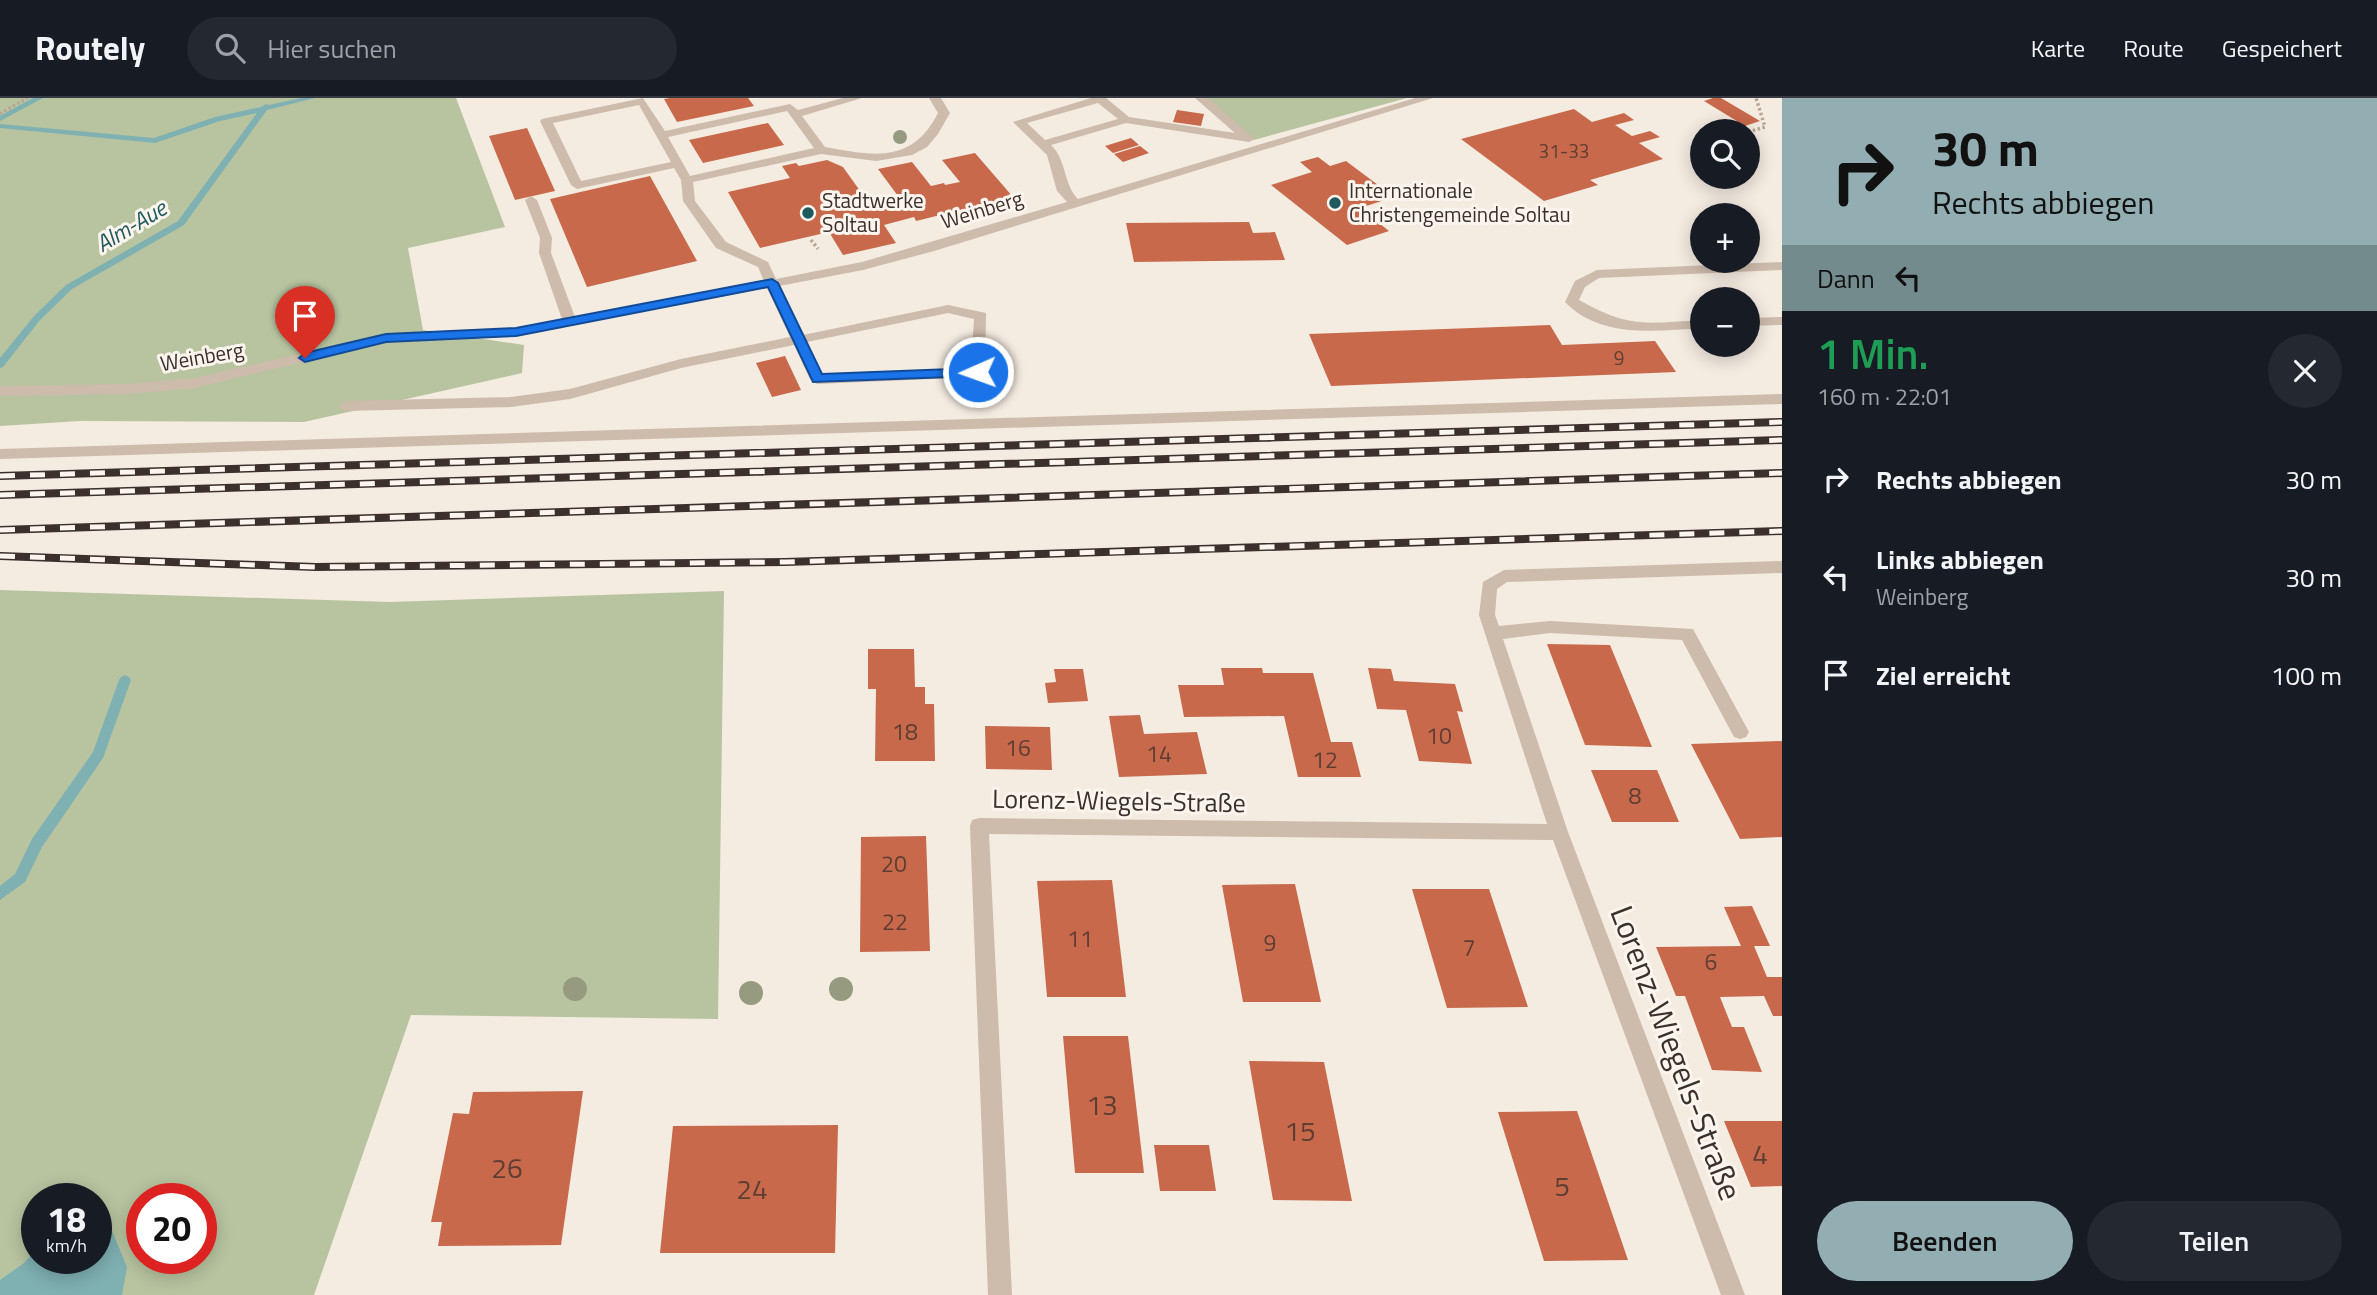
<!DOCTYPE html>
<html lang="de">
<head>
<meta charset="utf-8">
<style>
	body { margin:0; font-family:"Titillium Web",sans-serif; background:#242831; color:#f1f3f6; height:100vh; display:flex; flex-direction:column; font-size:26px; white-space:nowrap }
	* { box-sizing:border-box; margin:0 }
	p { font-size:23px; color:#9ea1a6 }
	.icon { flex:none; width:38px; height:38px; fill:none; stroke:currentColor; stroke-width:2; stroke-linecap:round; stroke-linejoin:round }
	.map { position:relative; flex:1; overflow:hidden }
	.sheet { display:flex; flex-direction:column; background:#171b24; width:595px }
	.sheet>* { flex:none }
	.top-card { background:#92aeb2; color:#111; overflow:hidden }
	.fabs { position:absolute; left:1690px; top:21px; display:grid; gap:14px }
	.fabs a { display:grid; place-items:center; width:70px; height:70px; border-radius:50%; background:#171b24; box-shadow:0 4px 18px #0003; font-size:35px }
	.speed { position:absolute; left:21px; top:1085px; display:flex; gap:14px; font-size:35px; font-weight:700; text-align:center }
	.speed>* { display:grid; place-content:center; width:91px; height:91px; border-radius:50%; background:#171b24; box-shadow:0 4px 18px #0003; line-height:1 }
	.speed small { font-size:18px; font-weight:400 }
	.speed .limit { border:10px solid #d22; background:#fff; color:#111 }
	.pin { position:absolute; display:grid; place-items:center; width:60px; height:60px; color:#fff; margin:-72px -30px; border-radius:50% 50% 50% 0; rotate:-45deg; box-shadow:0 0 7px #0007 }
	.pin .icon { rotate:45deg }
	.me { position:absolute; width:77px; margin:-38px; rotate:268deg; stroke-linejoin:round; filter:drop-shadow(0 0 5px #0008) }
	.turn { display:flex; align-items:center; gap:24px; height:147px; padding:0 35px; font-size:32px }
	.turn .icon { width:91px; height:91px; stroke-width:2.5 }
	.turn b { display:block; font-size:49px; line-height:60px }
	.then { display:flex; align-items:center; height:66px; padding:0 35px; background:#0003; gap:14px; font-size:26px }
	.round { display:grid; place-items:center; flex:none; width:74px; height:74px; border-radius:37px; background:#242831 }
	.head { display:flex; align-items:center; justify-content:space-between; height:119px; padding:0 35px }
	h1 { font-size:42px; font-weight:600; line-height:52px; color:#1e9e55 }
	.primary-button { display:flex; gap:14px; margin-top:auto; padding:14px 35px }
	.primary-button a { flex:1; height:80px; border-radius:42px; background:#92aeb2; color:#111; font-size:28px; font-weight:600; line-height:80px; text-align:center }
	.primary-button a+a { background:#242831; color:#f1f3f6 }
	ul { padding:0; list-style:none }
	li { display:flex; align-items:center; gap:21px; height:98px; padding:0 35px }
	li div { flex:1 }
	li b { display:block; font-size:26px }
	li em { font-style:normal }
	header { display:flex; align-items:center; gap:42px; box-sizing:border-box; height:98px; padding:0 35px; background:#171b24; border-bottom:2px solid #363941 }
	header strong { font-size:33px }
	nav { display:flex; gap:38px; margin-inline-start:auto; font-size:24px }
	.search { width:490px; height:63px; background:#242831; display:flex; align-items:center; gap:18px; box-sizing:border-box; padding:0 24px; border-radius:38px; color:#9ea1a6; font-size:26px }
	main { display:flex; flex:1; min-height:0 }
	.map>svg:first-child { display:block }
</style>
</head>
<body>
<header>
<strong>Routely</strong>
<div class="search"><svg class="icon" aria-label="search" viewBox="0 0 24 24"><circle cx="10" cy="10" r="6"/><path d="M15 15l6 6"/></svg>Hier suchen</div>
<nav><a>Karte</a><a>Route</a><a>Gespeichert</a></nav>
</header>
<main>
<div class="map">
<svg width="1782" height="1197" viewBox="0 0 1782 1197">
	<rect width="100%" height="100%" fill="#f4ebe1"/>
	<path fill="#b8c4a0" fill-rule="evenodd" d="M0,0H456L505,129L408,150L423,232L524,247L522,275L304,324L80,323L0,328Z
		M1201,0H1407L1254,42Z
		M0,492L390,504L724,493L718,921L411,917L314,1197H0ZM37,1101H96V1160H37ZM142,1101H201V1160H142Z"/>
	<path fill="#7fb0b2" d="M96,1114L105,1116L127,1169L122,1197H0V1182L24,1165L37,1150V1160H96Z"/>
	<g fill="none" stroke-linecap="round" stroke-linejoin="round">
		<path fill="#7fb0b2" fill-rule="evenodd" d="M33,0H43L0,23V18Z
			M301,0H315L267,12L184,127L72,191L40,222L3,269L0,270V260L34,218L66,187L178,123L257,15L220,23L155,45L0,30V26L154,40L215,19L261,9L266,6L269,7Z
			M125,577L129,579L131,582L103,660L42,749L25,784L0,802V788L15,776L32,741L93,654L119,582L121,579Z"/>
	</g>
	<path fill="#c8694b" d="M670,0H748L754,8L677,24L664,1Z
		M1713,0H1721L1760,23L1745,28L1704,3Z
		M1574,11L1592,24L1624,15L1634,22L1615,27L1632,38L1650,33L1660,39L1639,45L1663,61L1590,82L1598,87L1544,103L1461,41Z
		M1177,12L1204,16L1201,28L1173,24Z
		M768,25L784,47L703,65L689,42Z
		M527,30L555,93L515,102L489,38Z
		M1131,40L1139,47L1113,55L1105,48Z
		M1140,48L1149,55L1123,64L1114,56Z
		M975,55L1013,99L916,123L914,119L884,127L896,145L843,157L829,134L760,150L728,94L790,80L782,68L796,65L799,68L827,62L843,69L868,104L898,98L878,71L912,64L931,88L944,85L945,87L960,84L942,62Z
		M1318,59L1330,68L1346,63L1394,99L1360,110L1389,133L1347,147L1271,87L1312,74L1300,64Z
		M650,78L697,163L587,189L550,101Z
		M1249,124L1253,135L1275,134L1285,162L1134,164L1126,125Z
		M1550,227L1562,247L1655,243L1676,274L1331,288L1309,236Z
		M785,258L801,292L772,299L756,265Z
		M1547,546L1610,547L1652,649L1585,647Z
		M868,551H914L915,589H925V606H934L935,663H875L876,591H868Z
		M1221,570H1262L1263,575H1313L1331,644H1352L1361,679H1298L1284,618L1184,619L1178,587H1224Z
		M1368,570L1391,571L1394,583L1455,586L1463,614L1457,613L1472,666L1419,663L1406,612L1377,611Z
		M1054,571H1083L1088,603L1048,605L1045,585L1056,584Z
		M1140,617L1144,636L1197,634L1207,676L1119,679L1109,618Z
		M985,628L1050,629L1052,672L986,671Z
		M1782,643V739L1740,741L1691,646Z
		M1591,672H1657L1679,724H1612Z
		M926,738L930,853L860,854L861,739Z
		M1112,782L1126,899H1047L1037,783Z
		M1295,786L1321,904H1243L1222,787Z
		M1412,791H1489L1528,909L1447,910Z
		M1752,808L1770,848H1754L1767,879H1782V918H1773L1764,898L1720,899L1732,929H1744L1762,974L1712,972L1685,898H1676L1656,849L1741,848L1724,809Z
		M1063,938H1128L1144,1075H1075Z
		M1249,963L1324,964L1352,1103L1273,1102Z
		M583,993L561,1147L438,1148L442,1124H431L453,1015L469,1016L473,994Z
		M1577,1013L1628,1162L1544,1163L1498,1014Z
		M1724,1023H1782V1088L1751,1089Z
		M838,1027L835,1155H660L673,1028Z
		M1154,1047H1209L1216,1093H1160Z"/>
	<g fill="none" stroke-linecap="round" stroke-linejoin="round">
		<path stroke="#b9a596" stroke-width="3.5" stroke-dasharray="2.5 2.5" stroke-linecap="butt" d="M0,16L27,0
			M1748,34L1765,29L1756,0
			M811,142L818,151"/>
		<path fill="#cdbbac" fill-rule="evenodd" d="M643,0L665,33L790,6L798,12L843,0H862L802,18L825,49C874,58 912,66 938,15L929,0H941L950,15L938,36L927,49L912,57L876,63L821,56L693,84L695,103L726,144L768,164L776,181L862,164L1067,104L1057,93L1047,57L1013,24L1091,0H1106L1129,19L1235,35L1195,0H1208L1255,41L1249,44L1126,25L1051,47C1067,62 1063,86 1078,101L1415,0H1433L934,153L863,172L779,188L803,237L948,207L986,215L985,274L978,279L817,286L810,281L794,247L681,270L570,301L511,309L345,313L338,308L345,303L511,299L570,291L681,261L790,239L767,190L516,238L386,244L195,290L128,296L0,298V288L128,286L195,280L386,236L516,230L562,221L539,155L540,140L525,102L531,98L537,102L552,140L551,155L575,219L764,183L758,169L716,150L683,103L681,82L674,70L577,91L571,87L540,23L542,21ZM1098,5L1118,21L1045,42L1027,25ZM639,7L671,64L581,83L553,25ZM787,13L814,50L690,78L668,39ZM948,215L974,221L971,270L822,276L807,244Z
			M1782,164V172L1599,180L1585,189L1579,202C1630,231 1647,225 1703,222V230C1657,233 1601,241 1565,204L1575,183L1597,172Z
			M1782,219V227L1748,228V220Z
			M1782,296V306L0,361V351Z
			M1782,463V475L1507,484L1497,491L1495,517L1499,528L1550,523L1693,531L1749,634L1746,639L1740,641L1734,639L1682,542L1550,535L1503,541L1568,734L1745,1197H1721L1553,742L989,736L1012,1197H988L970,728L972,722L979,720L1547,726L1479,517L1483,484L1504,472Z"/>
		<defs>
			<path id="rail" d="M0,378L1782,324
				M0,397L1782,342
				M0,432L1782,375
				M0,458L315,469L785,464L1782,433"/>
		</defs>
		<use href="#rail" stroke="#3b302b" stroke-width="8"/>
		<use href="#rail" stroke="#fbf5ee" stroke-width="5" stroke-dasharray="15" stroke-linecap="butt"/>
	</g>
	<g fill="#969b7f">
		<circle cx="900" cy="39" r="7"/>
		<circle cx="575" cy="891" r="12"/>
		<circle cx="841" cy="891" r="12"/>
		<circle cx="751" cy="895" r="12"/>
	</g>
	<path fill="#1a73e8" stroke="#114b97" stroke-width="2" d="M772,181L778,185L822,276L978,270L984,274L978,278L813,284L768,189L516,238L386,244L305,264L299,260L305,255L386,236L516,230Z"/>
	<g fill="#1f5a5e" stroke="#fbf5ee" stroke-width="2.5">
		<circle cx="1335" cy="105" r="7"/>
		<circle cx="808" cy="115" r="7"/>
	</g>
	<g text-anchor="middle" stroke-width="6" stroke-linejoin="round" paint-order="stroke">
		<g font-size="19" fill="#5e3e33">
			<text x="1564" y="60">31-33</text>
			<text x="1619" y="267">9</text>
		</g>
		<g font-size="21" fill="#3b302b" stroke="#fbf5ee" text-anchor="start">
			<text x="1349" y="100">Internationale<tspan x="1349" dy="24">Christengemeinde Soltau</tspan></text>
			<text x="822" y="110">Stadtwerke<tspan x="822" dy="24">Soltau</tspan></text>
		</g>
		<g font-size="21" fill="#3b302b" stroke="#fbf5ee">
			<text transform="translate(982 112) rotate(-17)" y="7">Weinberg</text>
			<text transform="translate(202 259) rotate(-10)" y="7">Weinberg</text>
		</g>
		<g font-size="23" font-style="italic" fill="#1f5a5e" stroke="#fbf5ee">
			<text transform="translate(131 128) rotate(-31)" y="8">Alm-Aue</text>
		</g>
		<g font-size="23" fill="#5e3e33">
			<text x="905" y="642">18</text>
			<text x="1439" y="646">10</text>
			<text x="1018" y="658">16</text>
			<text x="1159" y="664">14</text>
			<text x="1325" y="670">12</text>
			<text x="1635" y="706">8</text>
			<text x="894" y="774">20</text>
			<text x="895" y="832">22</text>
			<text x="1080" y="849">11</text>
			<text x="1270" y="853">9</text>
			<text x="1469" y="858">7</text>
			<text x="1711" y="872">6</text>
		</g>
		<g font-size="26" fill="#3b302b" stroke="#fbf5ee">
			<text transform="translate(1119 703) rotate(1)" y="9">Lorenz-Wiegels-Straße</text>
		</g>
		<g font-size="28" fill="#5e3e33">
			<text x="1102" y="1017">13</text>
			<text x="1300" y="1043">15</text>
			<text x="1760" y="1066">4</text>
			<text x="507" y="1080">26</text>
			<text x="1562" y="1098">5</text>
			<text x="752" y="1101">24</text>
		</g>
		<g font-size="32" fill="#3b302b" stroke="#fbf5ee">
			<text transform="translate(1676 955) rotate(69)" y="11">Lorenz-Wiegels-Straße</text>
		</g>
	</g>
</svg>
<div class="fabs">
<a><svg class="icon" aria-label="search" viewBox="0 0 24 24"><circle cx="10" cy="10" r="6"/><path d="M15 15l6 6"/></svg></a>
<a>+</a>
<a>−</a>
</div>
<div class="speed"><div>18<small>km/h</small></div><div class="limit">20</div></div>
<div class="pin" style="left:305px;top:260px;background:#d93025"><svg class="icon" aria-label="arrive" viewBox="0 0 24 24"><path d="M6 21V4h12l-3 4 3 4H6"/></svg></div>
<svg class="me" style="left:978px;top:274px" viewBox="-20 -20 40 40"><circle r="17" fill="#1a73e8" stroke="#fff" stroke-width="3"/><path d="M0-11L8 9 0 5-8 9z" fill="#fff"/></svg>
</div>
<section class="sheet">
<div class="top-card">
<div class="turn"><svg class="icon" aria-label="right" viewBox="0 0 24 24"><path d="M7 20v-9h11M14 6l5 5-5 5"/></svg><div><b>30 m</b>Rechts abbiegen</div></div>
<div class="then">Dann<svg class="icon" aria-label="left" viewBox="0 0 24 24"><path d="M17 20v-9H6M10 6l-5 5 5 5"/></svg></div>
</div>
<div class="head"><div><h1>1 Min.</h1><p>160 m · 22:01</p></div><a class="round"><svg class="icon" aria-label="close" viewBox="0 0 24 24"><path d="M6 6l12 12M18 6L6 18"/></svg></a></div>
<ul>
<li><svg class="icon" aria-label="right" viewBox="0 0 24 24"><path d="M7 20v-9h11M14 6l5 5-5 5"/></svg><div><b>Rechts abbiegen</b></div><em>30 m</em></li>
<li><svg class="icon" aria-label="left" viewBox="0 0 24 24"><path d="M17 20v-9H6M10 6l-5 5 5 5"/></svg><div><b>Links abbiegen</b><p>Weinberg</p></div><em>30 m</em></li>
<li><svg class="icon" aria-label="arrive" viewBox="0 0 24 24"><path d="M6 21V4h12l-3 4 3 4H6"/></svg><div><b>Ziel erreicht</b></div><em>100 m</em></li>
</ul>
<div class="primary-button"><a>Beenden</a><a>Teilen</a></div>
</section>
</main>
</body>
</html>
